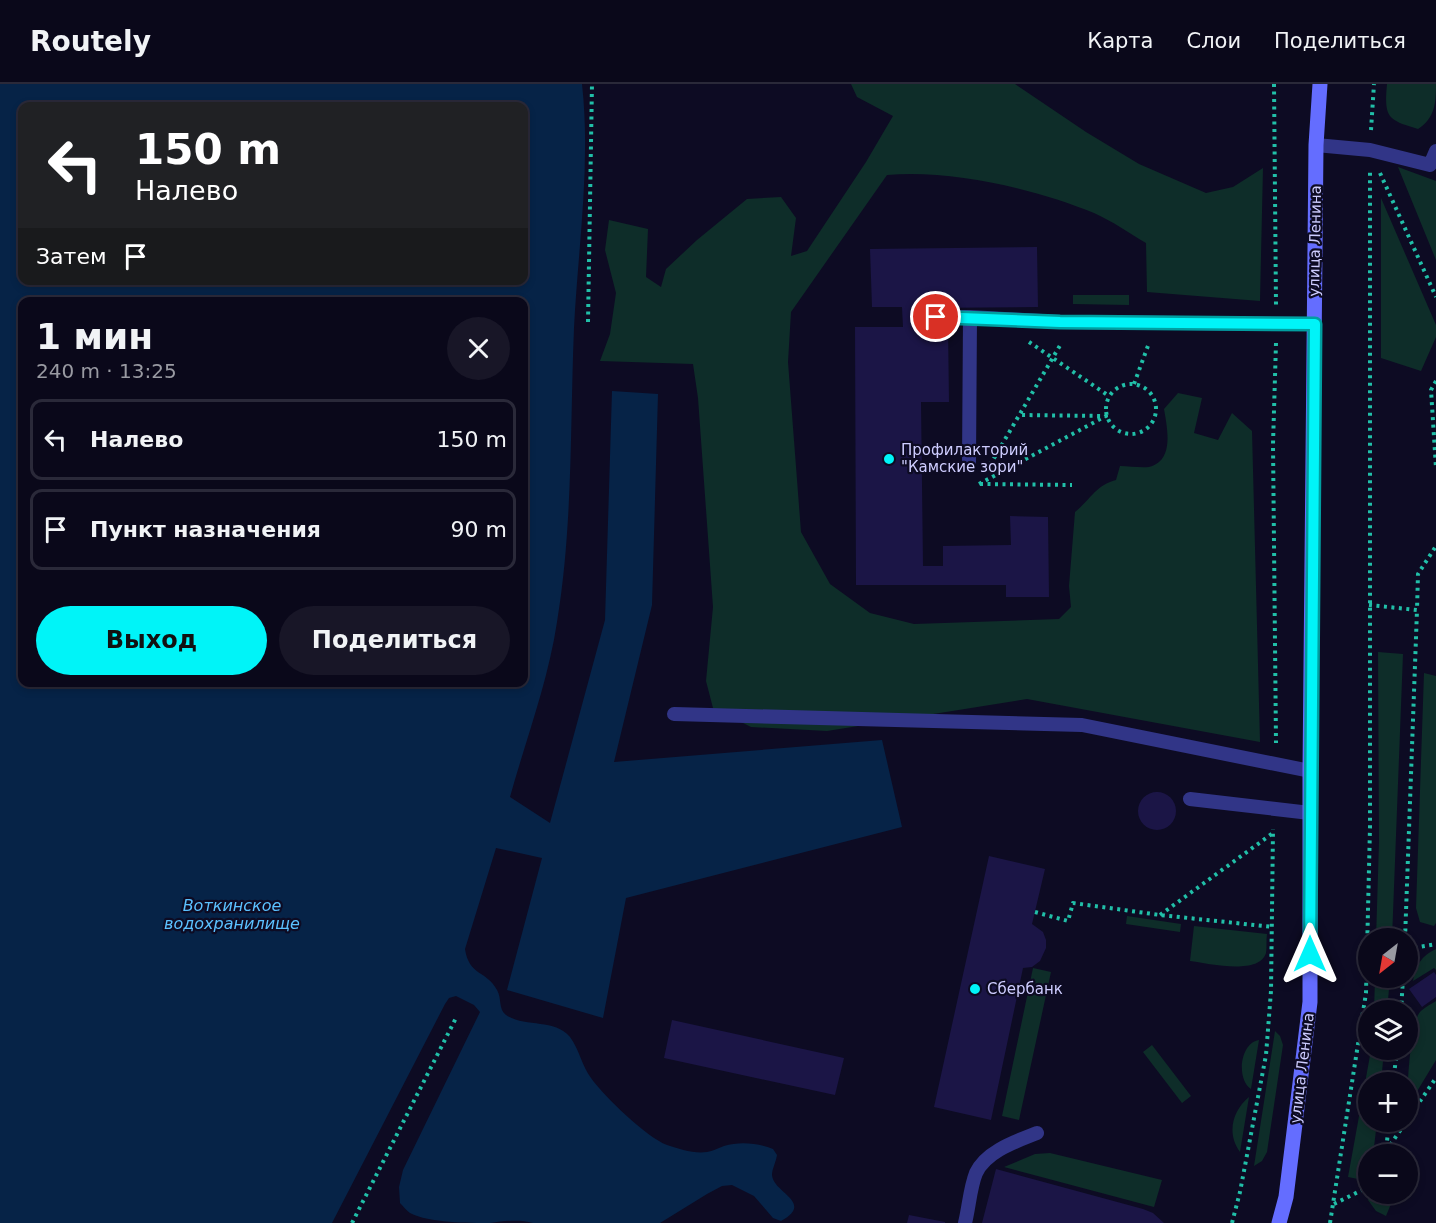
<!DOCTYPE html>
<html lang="ru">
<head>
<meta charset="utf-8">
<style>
	body { margin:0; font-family:"DejaVu Sans",sans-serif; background:#181627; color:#f1f3f6; height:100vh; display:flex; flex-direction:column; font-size:22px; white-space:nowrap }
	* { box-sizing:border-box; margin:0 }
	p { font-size:20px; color:#999aa2 }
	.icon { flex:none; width:33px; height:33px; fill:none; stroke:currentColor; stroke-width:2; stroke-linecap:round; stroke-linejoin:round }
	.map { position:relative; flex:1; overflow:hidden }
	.details { position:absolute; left:18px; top:213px; width:510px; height:390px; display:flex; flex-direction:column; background:#0a081a; border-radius:12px; box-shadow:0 3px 9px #0003,0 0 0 2px #2a2939 }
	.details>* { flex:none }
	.top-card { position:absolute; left:18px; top:18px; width:510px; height:183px; border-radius:12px; box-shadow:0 3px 9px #0003,0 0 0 2px #2a2939; background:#202124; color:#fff; overflow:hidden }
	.needle { width:39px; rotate:211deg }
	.fabs { position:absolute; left:1358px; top:844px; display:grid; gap:12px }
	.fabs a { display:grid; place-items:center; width:60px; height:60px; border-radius:50%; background:#0a081a; box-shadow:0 3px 9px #0003,0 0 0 2px #2a2939; font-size:30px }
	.pin { position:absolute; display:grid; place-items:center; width:51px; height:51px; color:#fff; margin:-26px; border:3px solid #fff; border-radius:50%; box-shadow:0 2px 6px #0007 }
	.me { position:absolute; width:66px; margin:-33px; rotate:0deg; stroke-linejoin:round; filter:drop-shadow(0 0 4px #0008) }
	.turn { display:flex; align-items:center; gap:21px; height:126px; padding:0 18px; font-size:27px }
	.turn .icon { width:78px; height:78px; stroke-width:2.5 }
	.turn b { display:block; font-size:42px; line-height:51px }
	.then { display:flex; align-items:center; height:57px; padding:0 18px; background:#0003; gap:12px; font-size:22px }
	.round { display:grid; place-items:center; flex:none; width:63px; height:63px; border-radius:32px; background:#181627 }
	.head { display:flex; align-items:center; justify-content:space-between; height:102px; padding:0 18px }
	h1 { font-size:36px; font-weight:700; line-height:45px }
	.primary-button { display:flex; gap:12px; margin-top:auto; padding:12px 18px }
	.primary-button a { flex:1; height:69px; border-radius:36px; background:#00f4f8; color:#111; font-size:24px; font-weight:700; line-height:69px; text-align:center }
	.primary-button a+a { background:#181627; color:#f1f3f6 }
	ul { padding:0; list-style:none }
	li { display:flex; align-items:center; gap:18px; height:81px; margin:0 12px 9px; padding:0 6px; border:3px solid #2a2939; border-radius:12px }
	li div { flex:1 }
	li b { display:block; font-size:22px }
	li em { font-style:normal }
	header { display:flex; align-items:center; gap:36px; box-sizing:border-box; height:84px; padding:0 30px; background:#0a081a; border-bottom:2px solid #2a2939 }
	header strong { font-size:28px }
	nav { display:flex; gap:33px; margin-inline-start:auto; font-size:21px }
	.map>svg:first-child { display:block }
</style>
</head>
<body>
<header>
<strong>Routely</strong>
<nav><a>Карта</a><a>Слои</a><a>Поделиться</a></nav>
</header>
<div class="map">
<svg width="1436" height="1139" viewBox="0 0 1436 1139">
	<rect width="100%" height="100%" fill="#0d0b23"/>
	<path fill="#0e2d29" d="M851,0H1015L1086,48L1139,80L1206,109L1233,103L1263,84L1260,217L1147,208L1146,159C1129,149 1112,137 1094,129C1036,105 950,85 887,91L791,228L788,278L801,448L830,500L870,529L914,540L1059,535L1071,523L1069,502L1075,428C1091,415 1096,401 1116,396L1120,382C1129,382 1140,384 1149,383C1175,377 1167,343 1164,325L1178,309L1202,314L1194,349L1218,356L1232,329L1252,347L1260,658L1027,615L827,647L751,643L713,624L706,597L713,523L698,314L693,280L600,277L610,250L616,209L605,166L609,136L648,145L646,193L661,203L666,185L697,156L747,115L781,113L796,134L791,172L807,167L866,78L893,32L857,13Z
		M1387,0H1436C1436,19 1435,34 1418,45C1387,36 1384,33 1387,0Z
		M1398,83L1436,97V176Z
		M1381,114L1436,241V253L1421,287L1381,274Z
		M1073,211H1129V221L1073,220Z
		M1378,568L1403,570L1392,855H1376L1379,758Z
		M1424,589L1436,592V839L1434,842L1420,838L1416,824Z
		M1127,832L1181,840L1180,848L1126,840Z
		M1194,842L1267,850C1266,856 1267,863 1266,869C1259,892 1207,879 1190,877Z
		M1436,865V886L1434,884L1413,897C1415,882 1422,871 1436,865Z
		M1033,884L1051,888L1019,1036L1002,1032Z
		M1375,894H1390L1387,927H1374Z
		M1436,917V976L1407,1024C1407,1005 1410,947 1418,931C1421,925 1430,921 1436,917Z
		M1275,947L1280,952L1283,961L1267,1068L1262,1077L1254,1082Z
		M1259,956L1251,1005C1236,995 1240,959 1259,956Z
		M1152,961L1191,1012L1182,1019L1143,968Z
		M1371,966H1384L1381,999H1368V1038H1377L1374,1063L1370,1071H1368L1358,1095L1348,1093Z
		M1249,1013L1240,1068C1226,1049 1233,1026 1249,1013Z
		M1050,1069L1162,1096L1154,1123L1004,1083L1035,1070Z
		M1369,1110H1395L1386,1132L1376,1127L1368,1116Z"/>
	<path fill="#062347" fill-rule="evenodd" d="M0,0H582C591,81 578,164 574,244C570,342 573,441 557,538C548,598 526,655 510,713L550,739L605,536L612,307L658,310L652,521L614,678L882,656L902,743L626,814L603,934L507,906L542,774L496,764L465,865C469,892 486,886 497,906C502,914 498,925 506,931C525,944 554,934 570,953C579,965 582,982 591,994C604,1012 646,1053 667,1061C679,1065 694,1070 707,1068C713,1067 718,1064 724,1062C740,1057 758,1059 773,1065L777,1071C776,1078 772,1085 772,1091C773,1109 815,1118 781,1137L773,1134L754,1112L732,1101L722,1102L707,1110L660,1139H533C519,1135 505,1137 490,1139C469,1139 429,1139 410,1129C407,1127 403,1122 400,1119L399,1103L403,1086L480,928L474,921L456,912L449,914L445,920L332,1139H0ZM22,22H524V196H22ZM22,218H524V598H22Z"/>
	<path fill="#1b1546" d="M1037,163L1038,223L917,224V242H948L949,318H921L923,482H943V462L1011,461L1010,432L1048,433L1049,513H1006V501H856L855,243H903L902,223H872L870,165Z
		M1138 727a19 19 0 1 1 38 0a19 19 0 1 1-38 0Z
		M989,772L1045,785L1032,840L1043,848L1046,856V864L1040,877L1032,883L1023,884L991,1036L934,1023Z
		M1434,888L1436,891V913L1422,923L1409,905Z
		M672,936L844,974L835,1011L664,974Z
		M996,1085L1143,1125L1153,1129L1164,1139H982Z
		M909,1131L945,1138V1139H907Z"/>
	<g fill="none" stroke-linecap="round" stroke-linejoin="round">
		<path stroke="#21bfa8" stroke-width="4" stroke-dasharray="3 4.5" stroke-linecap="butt" d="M1274,0L1276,221
			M1371,46L1374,0
			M1380,89L1436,213
			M588,238L592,0
			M1029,258L1109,312
			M1276,259L1273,360L1276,659
			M1436,297L1431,306L1436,384
			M1106 325a25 25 0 1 1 50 0a25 25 0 1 1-50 0Z
			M1134,300L1149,259
			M990,381L1062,258
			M979,400L1106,332L1019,331
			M980,400L1072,401
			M1369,521L1417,526L1418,490L1436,462
			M1035,828L1068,837L1073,819L1160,831L1273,843
			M1160,831L1273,749
			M1405,855L1417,526
			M1407,865L1436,860
			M1401,927L1403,894
			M1393,999L1397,966
			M1407,1036L1436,994
			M1386,1067L1406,1038
			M1384,1071L1386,1067L1389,1038
			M1334,1120L1368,1103
			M352,1139L457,932
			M1232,1139L1240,1108L1266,971L1271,907L1273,745
			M1330,1139L1366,909L1370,743V87"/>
		<path stroke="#313587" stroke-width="14" d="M1316,61L1370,66L1430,81L1436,67
			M919,233H970
			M969,378L970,233L1060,238L1315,240
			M674,630L1082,641L1310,687
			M1190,715L1310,729
			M965,1139C969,1123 970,1104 976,1089C986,1067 1017,1057 1037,1049"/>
		<path stroke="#646dff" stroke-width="15" d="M1279,1139L1286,1113L1310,918V687L1316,61L1320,0"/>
	</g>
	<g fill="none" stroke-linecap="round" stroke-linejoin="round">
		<defs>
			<path id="route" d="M936,233L1060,238L1315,240L1310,870"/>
		</defs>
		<use href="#route" stroke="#009fa1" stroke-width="15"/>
		<use href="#route" stroke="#00f4f8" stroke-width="10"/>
	</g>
	<g fill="#00f4f8" stroke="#0d0b23" stroke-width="2">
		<circle cx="889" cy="375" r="6"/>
		<circle cx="975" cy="905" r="6"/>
	</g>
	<g text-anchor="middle" stroke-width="4.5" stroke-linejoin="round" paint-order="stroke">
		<g font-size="15" fill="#cecdff" stroke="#0d0b23">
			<text transform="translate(1315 157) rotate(-89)" y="5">улица Ленина</text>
			<text transform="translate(1302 984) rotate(-83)" y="5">улица Ленина</text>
		</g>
		<g font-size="15" fill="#cecdff" stroke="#0d0b23" text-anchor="start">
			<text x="901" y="371">Профилакторий<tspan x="901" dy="17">"Камские зори"</tspan></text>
			<text x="987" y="910">Сбербанк</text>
		</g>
		<g font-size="16" font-style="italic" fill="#5bc1ff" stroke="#0d0b23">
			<text x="232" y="827">Воткинское<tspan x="232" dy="18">водохранилище</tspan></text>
		</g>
	</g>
</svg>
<div class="fabs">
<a><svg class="needle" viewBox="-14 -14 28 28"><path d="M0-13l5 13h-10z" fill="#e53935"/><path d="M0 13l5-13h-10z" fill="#999aa2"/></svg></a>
<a><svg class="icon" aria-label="layers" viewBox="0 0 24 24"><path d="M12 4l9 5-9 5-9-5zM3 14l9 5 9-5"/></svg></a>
<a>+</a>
<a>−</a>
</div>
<div class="pin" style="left:936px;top:233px;background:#d93025"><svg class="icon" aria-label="arrive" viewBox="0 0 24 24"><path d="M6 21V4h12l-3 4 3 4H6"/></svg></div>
<svg class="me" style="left:1310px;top:870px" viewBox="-20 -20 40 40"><path d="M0-17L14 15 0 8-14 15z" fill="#00f4f8" stroke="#fff" stroke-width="4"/></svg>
<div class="top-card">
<div class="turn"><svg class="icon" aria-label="left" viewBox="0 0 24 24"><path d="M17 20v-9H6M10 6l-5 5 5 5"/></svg><div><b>150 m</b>Налево</div></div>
<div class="then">Затем<svg class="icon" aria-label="arrive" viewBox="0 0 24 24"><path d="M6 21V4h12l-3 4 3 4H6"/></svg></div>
</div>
<section class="details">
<div class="head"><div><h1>1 мин</h1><p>240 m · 13:25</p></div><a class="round"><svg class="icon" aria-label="close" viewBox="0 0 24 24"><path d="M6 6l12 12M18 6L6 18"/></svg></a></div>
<ul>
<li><svg class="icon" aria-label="left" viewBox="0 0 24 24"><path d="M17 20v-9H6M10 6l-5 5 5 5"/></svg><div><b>Налево</b></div><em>150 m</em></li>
<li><svg class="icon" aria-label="arrive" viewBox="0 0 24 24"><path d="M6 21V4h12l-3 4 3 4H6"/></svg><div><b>Пункт назначения</b></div><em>90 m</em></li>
</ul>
<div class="primary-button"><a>Выход</a><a>Поделиться</a></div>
</section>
</div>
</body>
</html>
